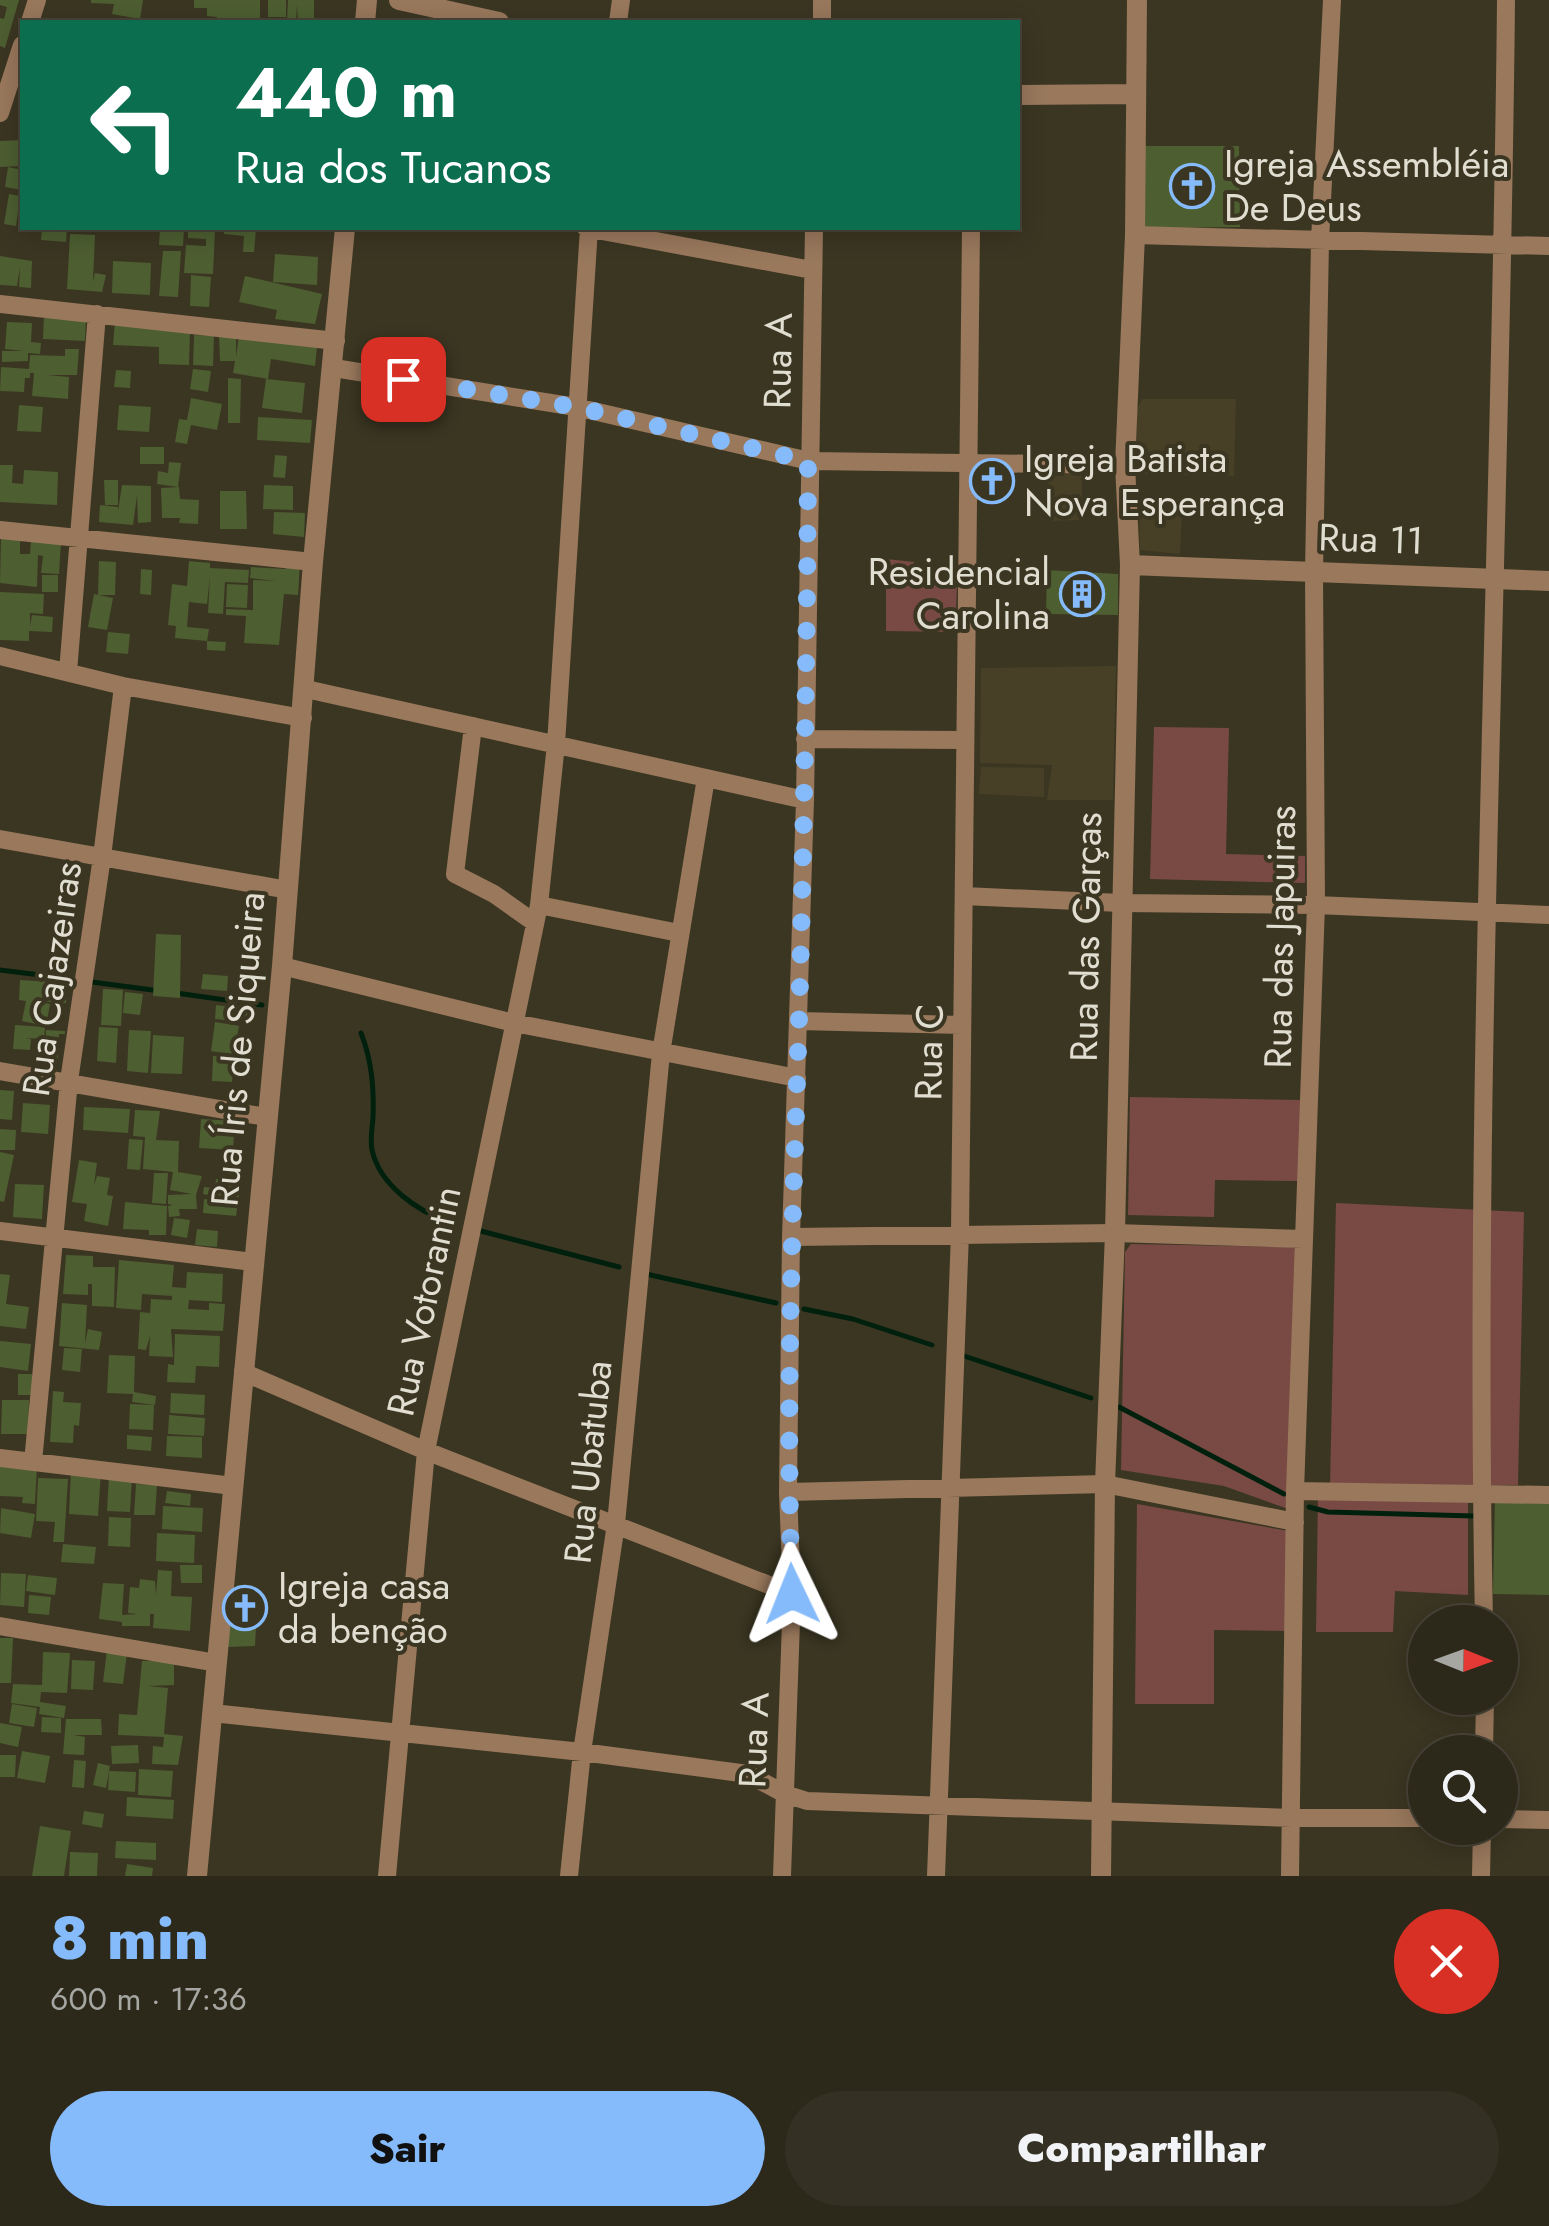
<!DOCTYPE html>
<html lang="pt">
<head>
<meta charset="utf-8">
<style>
	body { margin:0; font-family:Jost,sans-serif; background:#343023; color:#f1f3f6; height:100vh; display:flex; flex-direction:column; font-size:38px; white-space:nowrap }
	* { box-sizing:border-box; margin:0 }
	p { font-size:32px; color:#a6a6a2 }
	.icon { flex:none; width:55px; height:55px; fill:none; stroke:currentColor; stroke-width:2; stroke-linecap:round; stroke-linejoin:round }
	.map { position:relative; height:1876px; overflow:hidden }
	.details { display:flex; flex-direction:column; background:#2c281a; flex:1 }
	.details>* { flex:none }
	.guide { position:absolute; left:20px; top:20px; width:1000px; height:210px; border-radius:0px; box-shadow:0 5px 25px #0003,0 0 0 2px #484439; background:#0b6e4f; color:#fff; overflow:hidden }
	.needle { width:65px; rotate:91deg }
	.tools { position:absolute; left:1408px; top:1605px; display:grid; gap:20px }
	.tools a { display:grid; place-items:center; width:110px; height:110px; border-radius:50%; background:#2c281a; box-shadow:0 5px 25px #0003,0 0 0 2px #484439; font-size:50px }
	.pin { position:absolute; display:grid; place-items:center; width:85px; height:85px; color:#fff; margin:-42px; border-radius:20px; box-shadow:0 5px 15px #0006 }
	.me { position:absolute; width:110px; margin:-55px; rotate:358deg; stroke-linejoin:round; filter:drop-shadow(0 0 8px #0008) }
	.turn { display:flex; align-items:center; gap:35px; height:210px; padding:0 50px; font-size:45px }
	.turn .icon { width:130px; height:130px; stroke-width:2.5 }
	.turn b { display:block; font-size:70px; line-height:85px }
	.round { display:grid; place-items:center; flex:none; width:105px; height:105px; border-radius:52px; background:#343023 }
	.head { display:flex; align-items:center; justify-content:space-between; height:170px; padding:0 50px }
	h1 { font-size:60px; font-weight:800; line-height:75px; color:#86bbfb }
	.primary-button { display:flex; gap:20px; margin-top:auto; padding:20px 50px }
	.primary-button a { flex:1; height:115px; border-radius:60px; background:#86bbfb; color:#111; font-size:40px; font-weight:800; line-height:115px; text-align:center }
	.primary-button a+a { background:#343023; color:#f1f3f6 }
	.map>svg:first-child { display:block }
</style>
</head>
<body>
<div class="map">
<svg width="1549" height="1876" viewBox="0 0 1549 1876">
	<rect width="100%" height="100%" fill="#3b3622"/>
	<path fill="#484026" d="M1142,399H1236L1234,476L1140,474L1132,437L1137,409Z
		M1049,469H1082V520L1048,521Z
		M1139,511L1182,514L1180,554L1140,550Z
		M1116,666L1113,800H1047L1052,765L980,763L981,668Z
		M981,767L1044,768V797L979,794Z"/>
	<path fill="#784a43" d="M886,559L914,562L915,583L957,587L955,632L886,631Z
		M1154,727L1229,728L1226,854L1305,856V883L1150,879Z
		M1130,1097L1301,1100L1299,1181L1215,1180L1214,1217L1128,1215Z
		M1336,1203L1524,1212L1518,1485L1330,1486Z
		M1131,1244L1290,1247L1296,1249L1291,1510L1224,1486L1121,1470L1125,1252Z
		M1318,1496L1468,1499V1595L1395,1591L1393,1632H1316Z
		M1137,1504L1289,1531V1631L1214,1630V1704H1135Z"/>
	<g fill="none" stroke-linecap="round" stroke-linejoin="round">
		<path stroke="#00200e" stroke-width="5" d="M0,970L64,978
			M92,982L160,991
			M176,993L262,1005
			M361,1033C372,1061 374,1088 373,1118C372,1128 370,1141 372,1150C380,1186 418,1211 450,1223
			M477,1230L619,1267
			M646,1274L776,1303
			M804,1309L853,1319L932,1345
			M961,1355L1091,1398
			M1119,1407L1284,1494
			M1309,1507L1328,1512L1474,1516"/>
	</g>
	<path fill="#4d5e31" d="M0,0H19L5,48L0,46V18L4,19L7,7L0,5Z
		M91,0H143L140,19L112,14L114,4L91,3Z
		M194,0H260V22H216L217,17L207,16V8H194Z
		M268,0H286V17H268Z
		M288,0H314V22H298L297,5L296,22H287Z
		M22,140V166L0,167V141Z
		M1143,146H1239L1240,227L1144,228Z
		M8,167L22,170V190L5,187Z
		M9,194L20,196L16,226L4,224Z
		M42,228H67L66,242L41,240Z
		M160,228H184L183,246L159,245Z
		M188,228L215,230L213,274L184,273L186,245L206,246V239L188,238Z
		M224,228H256L254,252H243L244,236L224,234Z
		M70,234L95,235L93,282L95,273L106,275L102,292L67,289Z
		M163,251H181L178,297L159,296Z
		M275,254L318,257L317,285L273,282Z
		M0,256L32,261L31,288L19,287L20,267L17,286L0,285Z
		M113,261L151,263L150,295L112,293Z
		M191,275L211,277L209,307L190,306Z
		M245,276L322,294L315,324L275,319L277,310L239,302Z
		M44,315L86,317L85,341L43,339Z
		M115,321L190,331L189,365L159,364V347L113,345Z
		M7,322L32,323L31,342L41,343L40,354L28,353V361L2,362V351H23L5,349Z
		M194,335L214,336L213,366L193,365Z
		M219,335H236V357L239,335L317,347L315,366L271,359L268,379L233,373L235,361H220Z
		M65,349H79L77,375H47L69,377L68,399L32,396L34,373H30V378H25L24,392L0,391L1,367L29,369L30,355L65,356Z
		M193,369L211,371L208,392L190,389Z
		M116,370L131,371L130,388L114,387Z
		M228,378L241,379L240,423H228Z
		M266,379L305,383L302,413L262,408Z
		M191,398L222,404L217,430L191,425L187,444L175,442L179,419L187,420Z
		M19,405L43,407L41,432L17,431Z
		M119,405L151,407L149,432L117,430Z
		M258,417L312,420L310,443L257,440Z
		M140,447H164V464H140Z
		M275,455L287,456L285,478L273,477Z
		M169,462L181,463L178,487L157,484L158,471L168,473Z
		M0,465H13L12,483L23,484L24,470L58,472L57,505L0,502Z
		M1005,467L1006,496L978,495V468Z
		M104,480H118V505H105Z
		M122,485L151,486V522L138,523L137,496L133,525L99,522L100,505L118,507V511Z
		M264,485L293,486V510L263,509Z
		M179,487L180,499L199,500L198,524L179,523L180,518H162L161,488Z
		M220,491H246L247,529H220Z
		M274,512L305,513L304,537L273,534Z
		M1,536L20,537V554H30L31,540L61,543L59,574L41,573L43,556L38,555L37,587L0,583Z
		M99,561L116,562L115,595H98Z
		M189,561L210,563V568L249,570L248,583L225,582L223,614L208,613L210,576L207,604L189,602L187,627L209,629L207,641L226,642L225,651L207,650V641L175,638L176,626L168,625L172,584L187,586Z
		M286,563H300L298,595L284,594L279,645L244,643L246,616L226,615V609L253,610V580L276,581L250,578L251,567L286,569Z
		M141,569L152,570L151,595L140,594Z
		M1047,570L1118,574V615L1046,614Z
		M42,575H58V592H42Z
		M227,584L248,585L247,608L226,607Z
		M0,592L44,594L43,614L30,613V626L32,615L53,617L52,632L29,631V641L0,640Z
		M94,594L113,598L107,630L88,627Z
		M108,632L130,634L128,654L106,652Z
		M156,934L181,935L180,998L153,996Z
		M203,974L228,976L227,991L201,989Z
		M20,980L67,983L66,1003L35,1001L50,1004L46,1026L22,1021L26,1001L19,1000Z
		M103,989L123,990L121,1026L101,1025Z
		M125,992L143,994L140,1015L123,1013Z
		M216,1005L254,1010L253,1023L215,1019Z
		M215,1022L239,1026L234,1055L211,1051Z
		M15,1025L45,1027L44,1039L26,1038L31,1039L30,1050L13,1049Z
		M99,1027L118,1028L116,1063L97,1061Z
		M46,1030L65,1031V1034H59L58,1059L45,1058Z
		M129,1030L151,1031L148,1073L127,1071Z
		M153,1035L184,1037L182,1074L151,1073Z
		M213,1056L234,1057L232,1082L212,1081Z
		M0,1090L14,1091L12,1120L0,1119Z
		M23,1103L50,1105L48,1134L21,1132Z
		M84,1107L130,1109L128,1133L83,1130Z
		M135,1110L160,1111L156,1140L179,1141L178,1172L202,1176L196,1195L197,1209H179L180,1216L169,1217L168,1206L173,1205L168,1204V1195L192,1194L170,1190L173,1172L143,1169L145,1137L133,1136Z
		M201,1119L235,1121L233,1150L199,1148Z
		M0,1129L16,1130L15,1150H0Z
		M129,1139L143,1140L140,1170L127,1169Z
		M0,1152L14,1155L4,1202L0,1201Z
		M79,1160L97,1163L94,1185L97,1176L110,1178L107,1195L113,1196L108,1226L84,1221L87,1204L72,1202Z
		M154,1173H168L166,1204L152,1203Z
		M216,1179L241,1182L236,1216L203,1213L204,1199L219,1200V1197L203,1194L204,1187L215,1188Z
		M15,1184L44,1185L42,1219L13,1217Z
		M125,1202L167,1206L166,1235H149V1230L123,1229Z
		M174,1218L190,1220L187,1238L171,1235Z
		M197,1229L218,1231L217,1247L195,1245Z
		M66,1255L93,1256V1267H115L114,1307L92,1306V1284H88V1295L63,1294Z
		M119,1260L174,1265L172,1287L186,1288L187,1272L223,1274L222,1302L189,1300L188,1309L209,1310V1303L225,1304L223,1331L171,1329L173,1357L149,1356L150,1336L146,1350L138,1349L140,1312L150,1313L151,1299L172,1300V1296L142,1294L141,1310L116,1308Z
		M0,1274L10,1275L6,1304L29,1307L26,1329L0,1326Z
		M62,1303L87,1305L85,1343L88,1329L102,1332L99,1350L59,1346Z
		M175,1334L220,1336L219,1367L196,1366L195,1383L167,1382L168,1364L174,1365Z
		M0,1341L31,1344L28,1371L0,1367Z
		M64,1348L82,1349L80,1372L62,1370Z
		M109,1355L135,1356L134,1392L156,1396L155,1405L132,1402L133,1394L107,1393Z
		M18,1374H32V1395H18Z
		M53,1391L64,1392L63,1402L81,1403L79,1426L74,1425L73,1443L50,1442Z
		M171,1393L205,1395L204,1415L170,1413Z
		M2,1400H29L28,1434H1Z
		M130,1404L154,1405L153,1430L129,1429Z
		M169,1415L205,1418L204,1436L168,1434Z
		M127,1435L152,1437L151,1451L127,1449Z
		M167,1436L202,1437V1458L166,1456Z
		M0,1463L37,1465L35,1504L22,1503L23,1497L0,1496Z
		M71,1470L101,1472L98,1516L69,1514Z
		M109,1475L132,1477L130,1512L107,1511Z
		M38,1478L68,1479L64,1542H53L55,1522L36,1521Z
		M136,1484L157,1485L155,1515H134Z
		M167,1491L191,1494L190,1506L165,1503Z
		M1495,1499L1549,1500V1595L1493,1594Z
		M163,1506L203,1508L202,1532L162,1529Z
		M1,1508L35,1514L31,1538L0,1533Z
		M109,1517L131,1518L130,1547L108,1546Z
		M157,1533L195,1535L194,1563L156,1561Z
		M63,1544L96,1547L94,1564L61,1562Z
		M180,1565H202V1583H181Z
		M158,1570L172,1571L171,1596L192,1597L190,1631L153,1628L154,1614H150V1626H122V1622L99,1619L103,1583L124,1584L122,1615L138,1614L128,1613L130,1587L139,1588L140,1579L155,1581L156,1595Z
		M1,1573L26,1574L24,1607L0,1605Z
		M28,1575L57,1578L55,1595L26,1591Z
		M237,1585L258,1590L255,1646L227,1647Z
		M29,1595L51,1597L49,1615L28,1613Z
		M0,1638H13L11,1683H0Z
		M107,1650L127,1653L123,1684L103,1682Z
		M43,1652L70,1653L67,1693L41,1692L40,1702L66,1706L64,1718L39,1714L40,1707L11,1703L13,1684L42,1685Z
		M72,1660L95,1661L93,1690L71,1689Z
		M142,1661H174V1685L148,1686L168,1688L164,1734L183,1736L178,1765L152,1764L153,1746L163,1747L164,1737L118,1735L119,1714L137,1715Z
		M12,1704L37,1708L34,1727L9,1723Z
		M42,1717L61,1718V1733L41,1732Z
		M66,1719H101L102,1735H74L85,1737L84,1755L63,1754Z
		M0,1723L22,1727L18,1747L0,1743Z
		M138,1745L139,1763L112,1764L111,1746Z
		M22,1751L50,1756L45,1783L17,1778Z
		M0,1755H16L15,1777H0Z
		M74,1760L86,1761L84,1788L72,1787Z
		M98,1763L110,1766L109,1771L136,1772L135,1792L108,1790L109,1771L106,1788L93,1785Z
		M139,1769L173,1771L171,1797L138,1795Z
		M127,1797L174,1800L173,1819L126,1816Z
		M84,1811L104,1814L102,1828L82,1824Z
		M40,1826L71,1831L64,1876H32Z
		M116,1841L156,1843V1860L115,1858Z
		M70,1852L98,1853L97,1876H69Z
		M127,1864L153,1868L152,1876H125Z"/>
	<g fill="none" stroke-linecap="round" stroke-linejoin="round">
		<path stroke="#99785c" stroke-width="18" d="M30,22L37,0
			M618,22L621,0
			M822,22V0
			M0,113L22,45
			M586,228L812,270
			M1135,235L1549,246
			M0,304L336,341
			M334,368L576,407L809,461L1125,465
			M0,530L313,562
			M0,656L123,686L303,718
			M68,672L97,314
			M306,689L805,800
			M473,726L455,874L494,894L535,923
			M805,739L963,740
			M0,839L288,890
			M964,896L1121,903L1316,905L1549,915
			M539,905L679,933
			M282,966L514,1023L797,1078
			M799,1021L962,1025
			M0,1071L266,1117
			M0,1231L253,1262
			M791,1237L1115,1233L1303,1239
			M243,1372L426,1451L792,1594
			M0,1458L233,1486
			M33,1462L69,1081L102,857L123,686
			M1295,1491L1549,1495
			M788,1492L1105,1484L1295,1522
			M1484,1622C1473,1082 1501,541 1506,0
			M0,1626L217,1663
			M212,1713L582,1752L748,1774L785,1794L807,1801L1292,1818H1425
			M1484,1752L1485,1698
			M1500,1819L1549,1820
			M387,1876L426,1451L539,905L556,744L589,228
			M569,1876L582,1752L616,1524L661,1053L706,778
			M782,1876L792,1594L788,1492L791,1237L805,800L814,228
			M936,1876L960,1233L971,228
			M1290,1876L1295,1491L1316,905L1314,572L1320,241L1332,0
			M1481,1876L1482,1828"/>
		<path stroke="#99785c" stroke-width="20" d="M399,0L499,22
			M365,22L367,0
			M1018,95L1134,94
			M1130,565L1549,581
			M197,1876L282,966L313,562L345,228
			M1101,1876L1105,1484L1115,1233L1130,565L1125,465L1135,235L1137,0"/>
	</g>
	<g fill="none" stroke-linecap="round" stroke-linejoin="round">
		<path stroke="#86bbfb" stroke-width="18" stroke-dasharray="0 32.4" d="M403,379L576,407L808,461C807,647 804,833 799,1020C793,1211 785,1402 792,1594"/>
	</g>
	<defs>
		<symbol id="church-ring" viewBox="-11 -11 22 22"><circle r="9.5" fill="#3b3622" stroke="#86bbfb" stroke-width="1.5"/><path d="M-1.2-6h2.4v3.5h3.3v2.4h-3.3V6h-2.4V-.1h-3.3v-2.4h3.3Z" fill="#86bbfb"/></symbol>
		<symbol id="building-ring" viewBox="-11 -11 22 22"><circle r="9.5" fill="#3b3622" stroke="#86bbfb" stroke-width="1.5"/><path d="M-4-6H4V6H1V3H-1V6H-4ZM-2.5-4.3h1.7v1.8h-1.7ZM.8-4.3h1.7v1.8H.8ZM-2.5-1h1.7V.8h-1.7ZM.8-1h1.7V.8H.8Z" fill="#86bbfb"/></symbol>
	</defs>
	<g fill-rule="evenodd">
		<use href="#church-ring" x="1167" y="161" width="50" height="50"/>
		<use href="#church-ring" x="967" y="456" width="50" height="50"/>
		<use href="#building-ring" x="1057" y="569" width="50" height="50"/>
		<use href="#church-ring" x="220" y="1583" width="50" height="50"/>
	</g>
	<g text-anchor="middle" stroke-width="8" stroke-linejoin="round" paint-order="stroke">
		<g font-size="38" fill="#e0ddd1" stroke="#3b3622" text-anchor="start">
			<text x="1224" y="177">Igreja Assembléia<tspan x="1224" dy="44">De Deus</tspan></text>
			<text x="1024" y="472">Igreja Batista<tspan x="1024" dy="44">Nova Esperança</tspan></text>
			<text x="1050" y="585" text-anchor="end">Residencial<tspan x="1050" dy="44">Carolina</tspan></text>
			<text x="278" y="1599">Igreja casa<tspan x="278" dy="44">da benção</tspan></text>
		</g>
		<g font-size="38" fill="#e0ddd1" stroke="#3b3622">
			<text transform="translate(778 361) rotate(-89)" y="13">Rua A</text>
			<text transform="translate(1371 539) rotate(2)" y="13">Rua 11</text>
			<text transform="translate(1086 937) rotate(-89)" y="13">Rua das Garças</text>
			<text transform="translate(1280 937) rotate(-89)" y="13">Rua das Japuiras</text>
			<text transform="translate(52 979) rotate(-82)" y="13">Rua Cajazeiras</text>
			<text transform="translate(238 1049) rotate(-85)" y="13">Rua Íris de Siqueira</text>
			<text transform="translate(929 1052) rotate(-89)" y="13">Rua C</text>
			<text transform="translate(424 1301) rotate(-78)" y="13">Rua Votorantin</text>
			<text transform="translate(588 1462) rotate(-84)" y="13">Rua Ubatuba</text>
			<text transform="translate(754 1740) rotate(-88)" y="13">Rua A</text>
		</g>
	</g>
</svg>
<div class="tools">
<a><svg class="needle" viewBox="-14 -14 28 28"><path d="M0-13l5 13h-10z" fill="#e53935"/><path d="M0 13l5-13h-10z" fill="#a6a6a2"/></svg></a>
<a><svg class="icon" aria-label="search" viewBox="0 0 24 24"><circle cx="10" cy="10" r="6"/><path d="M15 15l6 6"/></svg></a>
</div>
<div class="pin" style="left:403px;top:379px;background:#d93025"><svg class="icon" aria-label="arrive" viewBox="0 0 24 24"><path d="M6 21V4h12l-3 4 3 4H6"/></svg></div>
<svg class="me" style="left:792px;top:1594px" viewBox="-20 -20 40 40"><path d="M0-17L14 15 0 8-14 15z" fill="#86bbfb" stroke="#fff" stroke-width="4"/></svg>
<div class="guide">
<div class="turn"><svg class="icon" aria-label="left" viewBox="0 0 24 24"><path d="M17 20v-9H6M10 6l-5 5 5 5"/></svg><div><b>440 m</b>Rua dos Tucanos</div></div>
</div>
</div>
<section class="details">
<div class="head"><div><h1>8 min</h1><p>600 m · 17:36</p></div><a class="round" style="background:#d93025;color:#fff"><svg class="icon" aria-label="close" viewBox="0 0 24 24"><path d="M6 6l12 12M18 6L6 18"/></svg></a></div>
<div class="primary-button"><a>Sair</a><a>Compartilhar</a></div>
</section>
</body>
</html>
